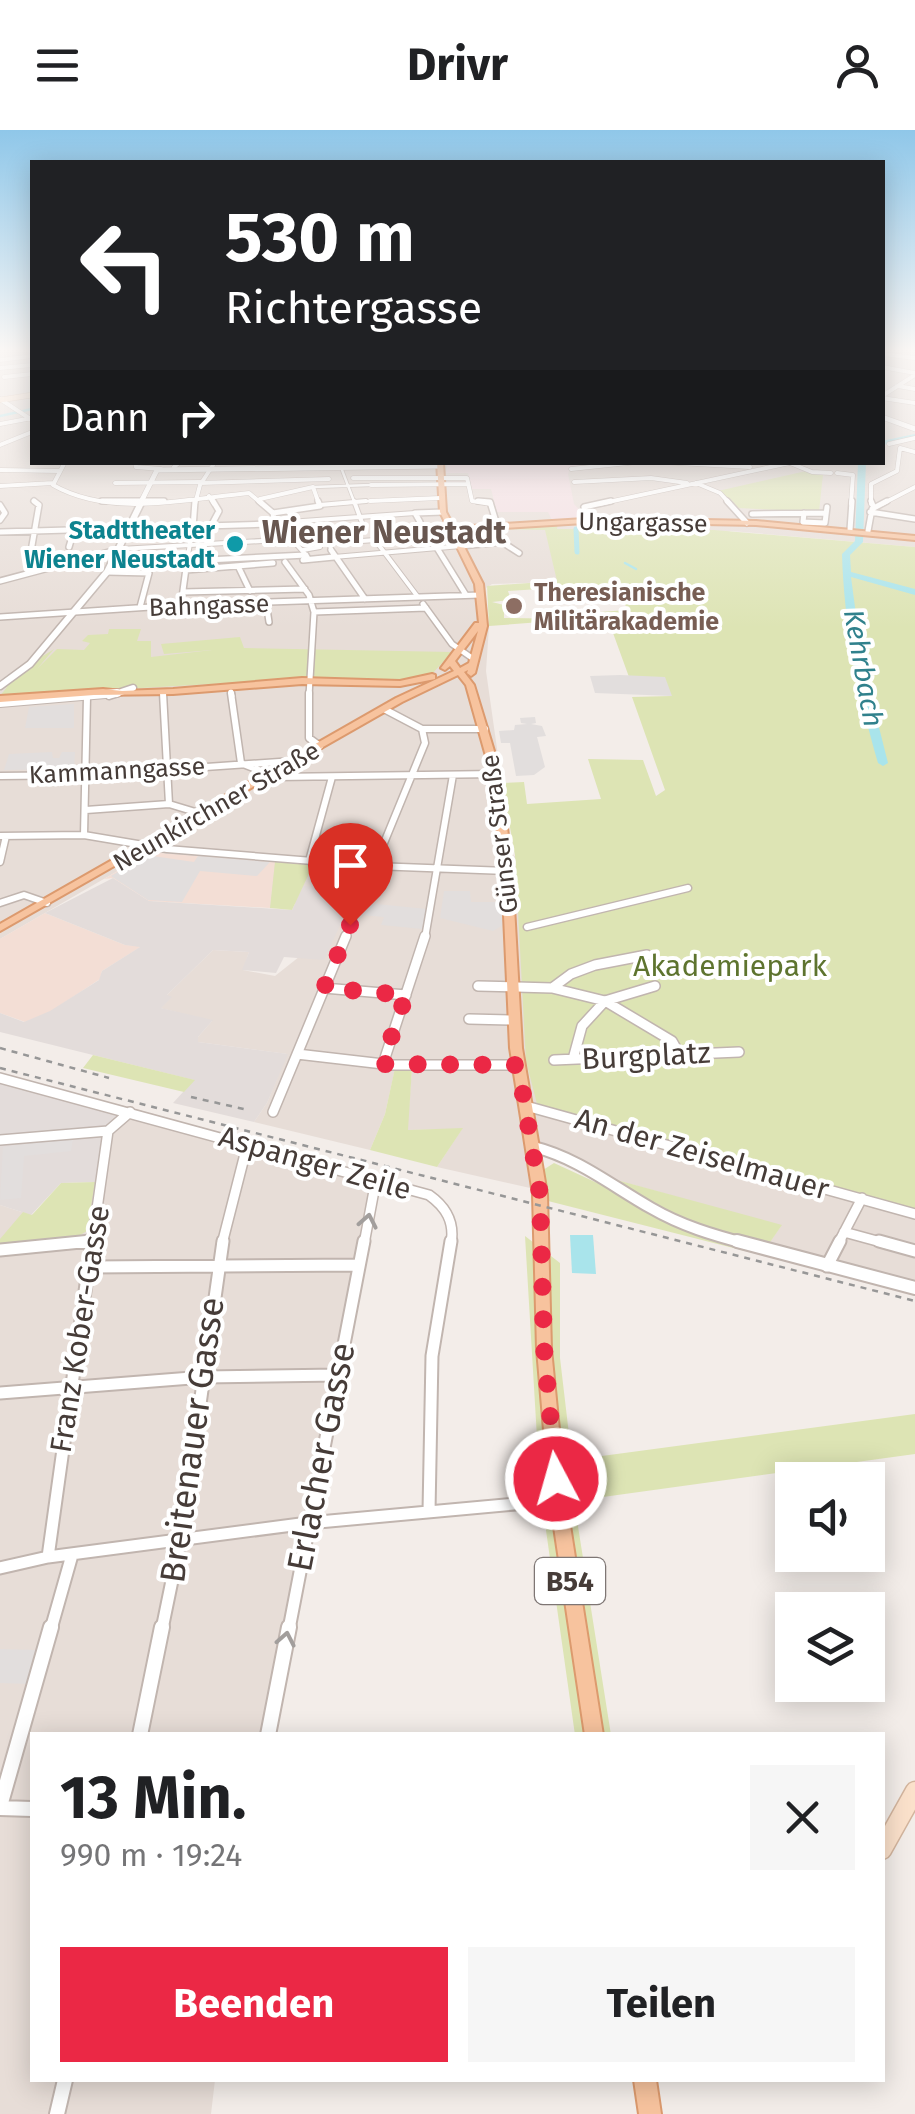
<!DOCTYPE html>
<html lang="de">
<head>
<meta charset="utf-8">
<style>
	body { margin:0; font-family:"Fira Sans",sans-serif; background:#f6f6f6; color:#202124; height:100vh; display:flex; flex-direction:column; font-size:38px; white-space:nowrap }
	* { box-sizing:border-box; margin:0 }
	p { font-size:32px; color:#757577 }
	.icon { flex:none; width:55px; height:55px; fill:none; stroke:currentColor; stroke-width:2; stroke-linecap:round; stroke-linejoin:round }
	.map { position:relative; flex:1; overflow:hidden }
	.panel { position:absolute; left:30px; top:1602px; width:855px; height:350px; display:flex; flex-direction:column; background:#fff; border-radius:0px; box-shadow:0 5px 25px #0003 }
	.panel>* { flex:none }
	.guide { position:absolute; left:30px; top:30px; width:855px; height:305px; border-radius:0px; box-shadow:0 5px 25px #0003; background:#202124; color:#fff; overflow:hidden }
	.buttons { position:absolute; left:775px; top:1332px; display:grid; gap:20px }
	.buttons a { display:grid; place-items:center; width:110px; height:110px; border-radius:0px; background:#fff; box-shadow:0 5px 25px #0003; font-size:50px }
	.pin { position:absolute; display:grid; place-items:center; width:85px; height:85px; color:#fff; margin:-102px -42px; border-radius:50% 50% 50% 0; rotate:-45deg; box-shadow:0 0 10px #0007 }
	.pin .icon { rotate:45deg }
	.me { position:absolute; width:110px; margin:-55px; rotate:354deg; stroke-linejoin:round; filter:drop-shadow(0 0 8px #0008) }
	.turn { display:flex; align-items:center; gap:35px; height:210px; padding:0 30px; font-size:45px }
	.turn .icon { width:130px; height:130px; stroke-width:2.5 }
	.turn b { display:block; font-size:70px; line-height:85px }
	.then { display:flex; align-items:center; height:95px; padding:0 30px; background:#0003; gap:20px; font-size:38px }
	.round { display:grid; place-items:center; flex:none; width:105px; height:105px; border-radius:0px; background:#f6f6f6 }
	.head { display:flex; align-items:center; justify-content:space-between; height:170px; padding:0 30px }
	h1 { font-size:60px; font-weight:700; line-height:75px }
	.primary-button { display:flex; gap:20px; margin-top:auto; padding:20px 30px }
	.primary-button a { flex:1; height:115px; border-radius:0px; background:#eb2845; color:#fff; font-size:40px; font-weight:700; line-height:115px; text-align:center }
	.primary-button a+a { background:#f6f6f6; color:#202124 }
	header { display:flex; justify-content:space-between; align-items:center; height:130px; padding:0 30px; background:#fff; font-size:45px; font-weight:700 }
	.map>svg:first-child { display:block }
</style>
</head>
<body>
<header><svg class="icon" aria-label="menu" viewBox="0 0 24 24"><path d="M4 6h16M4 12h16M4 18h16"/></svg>Drivr<svg class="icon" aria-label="person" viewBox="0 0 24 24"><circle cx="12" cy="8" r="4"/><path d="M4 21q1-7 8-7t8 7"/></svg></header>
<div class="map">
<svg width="915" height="1984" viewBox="0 0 915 1984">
	<rect width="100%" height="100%" fill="#f3ede9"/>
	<path fill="#e7ddd7" d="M0,220H32V332H882L883,220H915V417L731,401L557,452L492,454L486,458L489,497L486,541L512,724L915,1073V1158L765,1119L781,1096L591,1043L537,1019L539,1060L437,1037L462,999L407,1000L412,939H395L385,984L370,1020L254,992L267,973L287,924L198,912V907L212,891L160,878L166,866L213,820L249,822L243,840L275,846L343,792L356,762L270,778L274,732L147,724L0,809Z
		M128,977L382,1048L271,1605H32V1950H215L211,1984H0V1075L31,1085L95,1051L102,1007Z"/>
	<path fill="#f3ded5" d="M157,723L275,732L270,778L149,771L113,748L104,749L147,724Z
		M45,783L125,815L142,816L102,841L100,849L50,882L25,892L0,883V809Z"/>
	<path fill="#e3dcda" d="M113,748L149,771L292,780L303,756L356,761L324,830L284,827L276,843L242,840L249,822L213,820L167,865L172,867L161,878L213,890L198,907V912L288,924L267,973L254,992L173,973L194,950L0,902V883L24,892L50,881L99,850L102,841L140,817L125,815L45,783Z
		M0,945L128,977L102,1007L95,1052L61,1053L31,1085L0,1075Z"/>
	<path fill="#f3dde1" d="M448,332H598L600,336L570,339L568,344L574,374L587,388L552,390L548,382H497L491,359H472L468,343H446Z"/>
	<path fill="#dde4b4" d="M806,341L823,344L819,382L737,378L718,361Z
		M558,393L557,399L714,400L915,417V1079L537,974L526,931L515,725L502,653L524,652L527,674L601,669L588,629L643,630L656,666L665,660L632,567L671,566L664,547H629L609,492L586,493L587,483L627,480L621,462L571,457L508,461L511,470L492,472L504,475V488L580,489L489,496L487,456L557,451L545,400L498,399Z
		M109,499H141L137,511H151V527L212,520L164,524L161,514L240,507L244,518L452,522L432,544L413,551L301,549L0,566L7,557L0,558L22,544L47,518L43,526L54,519L37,539L57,519L84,520L90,513L82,511L88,505L108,504Z
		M275,732L313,735L292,780L270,778Z
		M93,925L195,950L184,962L83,938Z
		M395,938H412L408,1000L463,998L437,1037L370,1020L385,984Z
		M554,1033L712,1106L591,1043L782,1095L766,1118L915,1164L548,1071L543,1040Z
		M95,1052L87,1101L75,1108L0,1117V1109L23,1082L32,1085L61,1053Z
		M525,1106L560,1133V1228L572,1330L915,1284V1324L574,1371L611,1605H575L540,1358Z"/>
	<path fill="#e2dedd" d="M620,545L665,547L672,566L595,563L590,546Z
		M74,574V598H25L29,577Z
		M535,587L536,593L531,594L542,596L546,606L537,607L545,637L534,645L516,646L510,613H501L499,601L514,600L515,595L527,594L521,593L520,588Z
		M52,622L53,628H59L62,622H75L74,639L4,640L9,624Z
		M146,725L194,732L198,726L270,732L257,746L200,741L182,772L148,770L111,746Z
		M444,761H470L471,772H501L503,795L493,801L440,788Z
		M366,773L427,779L422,799L381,795L384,787L360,785Z
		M73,1008L71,1021L24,1026L21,1068L0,1070L3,1017Z
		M0,1519L38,1520L28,1554L0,1553Z"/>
	<path fill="#a9e4eb" d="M570,1105H593L596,1144L572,1143Z"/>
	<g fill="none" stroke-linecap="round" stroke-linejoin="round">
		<path stroke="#a9e4eb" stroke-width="2.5" d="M0,286L32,279
			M625,433L636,439"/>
		<path stroke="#a9e4eb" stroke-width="4" d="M882,313L915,306"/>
		<path stroke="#a9e4eb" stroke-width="5" d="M576,399L577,422"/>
		<path fill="#a9e4eb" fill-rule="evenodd" d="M858,332H866L863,412L850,425L851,442L915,459V465L851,447L862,530L888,633L883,636L878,633C858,564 844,495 842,424L855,411Z"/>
		<defs>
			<path id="pedestrian-far1" d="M342,340L355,374
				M313,357L371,355
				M335,374L370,371"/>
			<path id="pedestrian" d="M320,375L366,371
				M287,381L301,395L328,403
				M275,393L415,383
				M278,394L306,425
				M419,406L436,417
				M331,408L328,403L364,398L354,371
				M120,419L331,407
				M303,420L320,417
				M331,420L330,415L335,413L375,410L418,467
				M334,427L461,416
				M187,431L192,402"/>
			<path id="minor-far5" d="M882,224L915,228
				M0,230L32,226
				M882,237L915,243
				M0,238L32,235
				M4,247L32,244
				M898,256L915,259
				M882,266L915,245
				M882,268L915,273
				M0,269L32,290
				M0,294L32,288
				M889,314L915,308
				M0,315L32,302
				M65,332L53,355C111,388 186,369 249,363L262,374
				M135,332L136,337L161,339
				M661,332L750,337
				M790,333L812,342L831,343
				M174,337L180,332
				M571,339L637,332
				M0,340L59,341
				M837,343L853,345L851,374
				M353,348H467L472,371L491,374
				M574,352L651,348L687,353
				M115,353L200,352
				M200,353L329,349
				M696,353L720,363L730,374
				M371,355L467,354
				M0,356L53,353
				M209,366L214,374
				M260,369L313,357L319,374
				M34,371L38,374
				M370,371L440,368
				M195,374L200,355L215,332
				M599,374L794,332
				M871,374V354L897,341L900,318L915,322
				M882,374L915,357"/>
			<path id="minor-far4" d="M34,371L39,375L30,427L50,437
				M102,371H164
				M259,371L273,383
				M478,371L490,372L497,395
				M727,371L747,393
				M871,371L874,378
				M0,375L5,383L0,390
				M870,382L915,389
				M273,383L320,376L318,371
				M804,383L803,392L825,393L827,377
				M752,384L825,383
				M593,390L584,377L611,371
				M420,392L415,383L443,382
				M211,396L219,381L213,371
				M492,396L502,412L519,423
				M193,398L195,371
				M850,400L852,371
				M868,401L872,379L887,371
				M0,402L269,394L275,393L273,383
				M424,402L451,399
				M461,416L502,412
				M69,417L74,400
				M437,418L466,465
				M331,420L365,469
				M303,430L334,427
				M285,432L309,465L314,482L309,566
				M238,436L250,461
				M186,440L273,433
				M107,442L149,443L140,477
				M0,451L120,419
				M183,462L305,459
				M266,472L269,492
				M423,474L452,514L472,528
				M181,475L187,431L306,425L308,429
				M314,482L426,478
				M0,487L181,475L480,465
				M231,562L232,566"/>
			<path id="minor-far3" d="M163,563L169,674
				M231,563L241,633
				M309,563V608L320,616
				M422,599H485
				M243,634L277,647L496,644
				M0,646L90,645L294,631
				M86,680L169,674L202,684
				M84,705L87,567
				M0,706L84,705L167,719L374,736L507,741
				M309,731L332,647
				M0,732L6,706
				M0,773L24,765L47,773
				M527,797L688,758
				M345,808L425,613L422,599L384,579
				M425,808L453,645"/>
			<path id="minor-far2" d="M478,856L552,858L571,844L595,835L647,825
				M324,858L406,865
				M552,858L605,871L655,856
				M469,889L514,890
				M297,924L392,935H518
				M573,929L582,896L605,871L672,911L680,925
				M554,930L739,922
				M383,934L425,806
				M0,948L429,1065C446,1077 455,1092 451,1114
				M526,976L915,1084
				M273,982L346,806
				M0,1010L108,1001
				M844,1102L888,1114
				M65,1114L94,1111
				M92,1114L108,1001L130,982
				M222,1114L247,1016
				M364,1114L376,1050
				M838,1114L862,1068"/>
			<path id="minor-far1" d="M879,1111L915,1121
				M0,1120L91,1111
				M827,1136L840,1111
				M91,1137L359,1135
				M0,1263L204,1247L337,1245
				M429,1381L432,1226L451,1111
				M48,1427L92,1111
				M0,1438L48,1427L308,1393L558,1370
				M51,1499L72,1425
				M162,1499L182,1402L223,1111
				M289,1499L364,1111"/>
			<path id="minor" d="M140,1605L162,1497
				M268,1605L289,1497
				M0,1676L51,1497
				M0,1678L32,1679
				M57,1984L65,1950"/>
			<path id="tertiary-far4" d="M882,287L915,299
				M140,374L157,340L440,336"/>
			<path id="tertiary-far3" d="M0,556L30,534L107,442L142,371
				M109,566L133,558"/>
			<path id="tertiary-far2" d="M0,573L117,563"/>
			<path id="tertiary-far1" d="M534,1017C578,1028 612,1056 651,1078C682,1096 713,1105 747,1114"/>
			<path id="tertiary" d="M737,1111L915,1158"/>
			<path id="secondary-far1" d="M0,270L32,265"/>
			<path id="secondary" d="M882,1720L915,1661"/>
			<path id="primary" d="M437,332H443L446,382L454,397L600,388L756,391L915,406V410L756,395L600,392L456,401L483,454L487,496L475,543L471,546L467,543L468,540L464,542L474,555L501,644L512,741L522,918L547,1064L551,1219L566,1370L603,1605H585L550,1370L537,1219L533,1064L510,918L502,741L491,644L466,555L458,545L402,572L0,801V794L396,568L454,541L450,536L445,540L441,538L475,493H479L475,454L440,382ZM478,501L469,533L460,538L455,531Z
				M432,544L435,545V549L400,556L302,554L173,564L94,565L0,572V566L103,559L122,561L173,559L302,548L400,551Z
				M634,1950H656L661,1984H639Z"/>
		</defs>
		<use href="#pedestrian-far1" stroke="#c1b5af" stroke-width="4"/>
		<use href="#pedestrian" stroke="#c1b5af" stroke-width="6"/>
		<use href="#minor-far5" stroke="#c1b5af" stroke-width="5"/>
		<use href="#minor-far4" stroke="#c1b5af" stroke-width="8"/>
		<use href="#minor-far3" stroke="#c1b5af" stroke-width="9"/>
		<use href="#minor-far2" stroke="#c1b5af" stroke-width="12"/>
		<use href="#minor-far1" stroke="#c1b5af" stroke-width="15"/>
		<use href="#minor" stroke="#c1b5af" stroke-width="18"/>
		<use href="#tertiary-far4" stroke="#c1b5af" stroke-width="6"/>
		<use href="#tertiary-far3" stroke="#c1b5af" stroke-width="9"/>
		<use href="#tertiary-far2" stroke="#c1b5af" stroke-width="10"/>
		<use href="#tertiary-far1" stroke="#c1b5af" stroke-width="14"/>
		<use href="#tertiary" stroke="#c1b5af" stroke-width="16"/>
		<use href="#secondary-far1" stroke="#d3b59e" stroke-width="6"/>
		<use href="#secondary" stroke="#d3b59e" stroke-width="21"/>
		<use href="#primary" stroke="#dc9a6e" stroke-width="4"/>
		<use href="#pedestrian-far1" stroke="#fff" stroke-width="2.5"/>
		<use href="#pedestrian" stroke="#fff" stroke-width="4"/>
		<use href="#minor-far5" stroke="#fff" stroke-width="4"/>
		<use href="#minor-far4" stroke="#fff" stroke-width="5"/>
		<use href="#minor-far3" stroke="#fff" stroke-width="6"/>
		<use href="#minor-far2" stroke="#fff" stroke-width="9"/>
		<use href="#minor-far1" stroke="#fff" stroke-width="11"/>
		<use href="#minor" stroke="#fff" stroke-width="14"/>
		<use href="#tertiary-far4" stroke="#fff" stroke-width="5"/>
		<use href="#tertiary-far3" stroke="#fff" stroke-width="6"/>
		<use href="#tertiary-far2" stroke="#fff" stroke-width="8"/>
		<use href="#tertiary-far1" stroke="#fff" stroke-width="10"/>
		<use href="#tertiary" stroke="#fff" stroke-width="12"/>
		<use href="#secondary-far1" stroke="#fbe1cb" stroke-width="5"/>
		<use href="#secondary" stroke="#fbe1cb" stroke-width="18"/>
		<use href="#primary" fill="#f7c39e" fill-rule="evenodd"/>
		<path stroke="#979797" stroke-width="2.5" stroke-dasharray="6 6" stroke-linecap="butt" d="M0,918L109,948
			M0,938L915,1171
			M191,967L248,980"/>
	</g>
	<defs><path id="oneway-chevron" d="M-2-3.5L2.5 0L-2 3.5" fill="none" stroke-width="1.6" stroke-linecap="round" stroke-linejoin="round" transform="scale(2.5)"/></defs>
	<g stroke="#a29e9c">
		<use href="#oneway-chevron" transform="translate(368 1091) rotate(-79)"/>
		<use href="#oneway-chevron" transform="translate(286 1509) rotate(-79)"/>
	</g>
	<linearGradient id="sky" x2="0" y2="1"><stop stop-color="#8fc7e9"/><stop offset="0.44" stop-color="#faf7f5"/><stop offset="1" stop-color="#faf7f5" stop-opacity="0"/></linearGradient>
	<rect width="915" height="498" fill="url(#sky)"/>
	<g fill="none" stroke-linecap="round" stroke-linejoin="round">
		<path stroke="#eb2845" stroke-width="18" stroke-dasharray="0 32.4" d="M350,795L324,858L406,865L382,934L518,935L540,1064L544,1218L556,1349"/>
	</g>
	<circle fill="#0f9aa8" stroke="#fff" stroke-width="4" cx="235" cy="414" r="10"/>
	<circle fill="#8d6e63" stroke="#fff" stroke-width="4" cx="514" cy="476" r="10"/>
	<g text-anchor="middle" stroke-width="8" stroke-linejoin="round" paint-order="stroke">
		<g font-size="25" fill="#463c38" stroke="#fff">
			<text transform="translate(643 392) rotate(1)" y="9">Ungargasse</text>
			<text transform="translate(209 475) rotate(-2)" y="9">Bahngasse</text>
			<text transform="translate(117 640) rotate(-3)" y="9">Kammanngasse</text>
			<text transform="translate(216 676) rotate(-30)" y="9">Neunkirchner Straße</text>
			<text transform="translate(499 704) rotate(-97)" y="9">Günser Straße</text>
		</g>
		<g font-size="25" font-weight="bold" fill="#0d838f" stroke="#fff" text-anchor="end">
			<text x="215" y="409">Stadttheater<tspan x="215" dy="29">Wiener Neustadt</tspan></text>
		</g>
		<g font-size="25" font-weight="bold" fill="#785e54" stroke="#fff" text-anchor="start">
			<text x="534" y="471">Theresianische<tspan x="534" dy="29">Militärakademie</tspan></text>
		</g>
		<g font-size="28" font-style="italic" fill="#30818c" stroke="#fff">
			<text transform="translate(864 538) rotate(80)" y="10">Kehrbach</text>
		</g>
		<rect fill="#fff" stroke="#7e7674" stroke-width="2.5" x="535" y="1428" width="70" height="46" rx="8"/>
		<g font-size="28" font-weight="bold" fill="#463c38">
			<text x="570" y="1461">B54</text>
		</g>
		<g font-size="30" fill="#5e742f" stroke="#fff">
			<text x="730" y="846">Akademiepark</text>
		</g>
		<g font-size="30" fill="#463c38" stroke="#fff">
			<text transform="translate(646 926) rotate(-3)" y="10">Burgplatz</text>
			<text transform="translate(702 1024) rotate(16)" y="10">An der Zeiselmauer</text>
			<text transform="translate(315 1033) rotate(16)" y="10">Aspanger Zeile</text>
			<text transform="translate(80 1199) rotate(-81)" y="10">Franz Kober-Gasse</text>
		</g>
		<g font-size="32" font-weight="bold" fill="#685750" stroke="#fff">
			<text x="384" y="413">Wiener Neustadt</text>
		</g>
		<g font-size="35" fill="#463c38" stroke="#fff">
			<text transform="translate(192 1310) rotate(-82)" y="12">Breitenauer Gasse</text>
			<text transform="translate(321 1327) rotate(-79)" y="12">Erlacher Gasse</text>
		</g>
	</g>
</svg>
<div class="buttons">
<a><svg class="icon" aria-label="sound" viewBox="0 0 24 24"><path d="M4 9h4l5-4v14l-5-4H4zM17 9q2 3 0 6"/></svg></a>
<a><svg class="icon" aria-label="layers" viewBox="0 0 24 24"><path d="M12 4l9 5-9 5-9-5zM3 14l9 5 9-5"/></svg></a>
</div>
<div class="pin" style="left:350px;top:795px;background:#d93025"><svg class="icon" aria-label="arrive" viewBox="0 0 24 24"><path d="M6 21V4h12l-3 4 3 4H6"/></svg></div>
<svg class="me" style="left:556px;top:1349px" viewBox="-20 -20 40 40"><circle r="17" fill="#eb2845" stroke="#fff" stroke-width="3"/><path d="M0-11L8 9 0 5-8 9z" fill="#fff"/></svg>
<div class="guide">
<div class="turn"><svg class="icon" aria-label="left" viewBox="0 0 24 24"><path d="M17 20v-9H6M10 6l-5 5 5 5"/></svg><div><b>530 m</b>Richtergasse</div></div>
<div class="then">Dann<svg class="icon" aria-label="right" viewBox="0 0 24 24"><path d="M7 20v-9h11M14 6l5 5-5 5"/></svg></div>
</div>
<section class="panel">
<div class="head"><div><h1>13 Min.</h1><p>990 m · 19:24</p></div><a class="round"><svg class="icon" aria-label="close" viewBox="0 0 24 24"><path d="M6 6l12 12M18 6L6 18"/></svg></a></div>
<div class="primary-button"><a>Beenden</a><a>Teilen</a></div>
</section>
</div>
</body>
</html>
